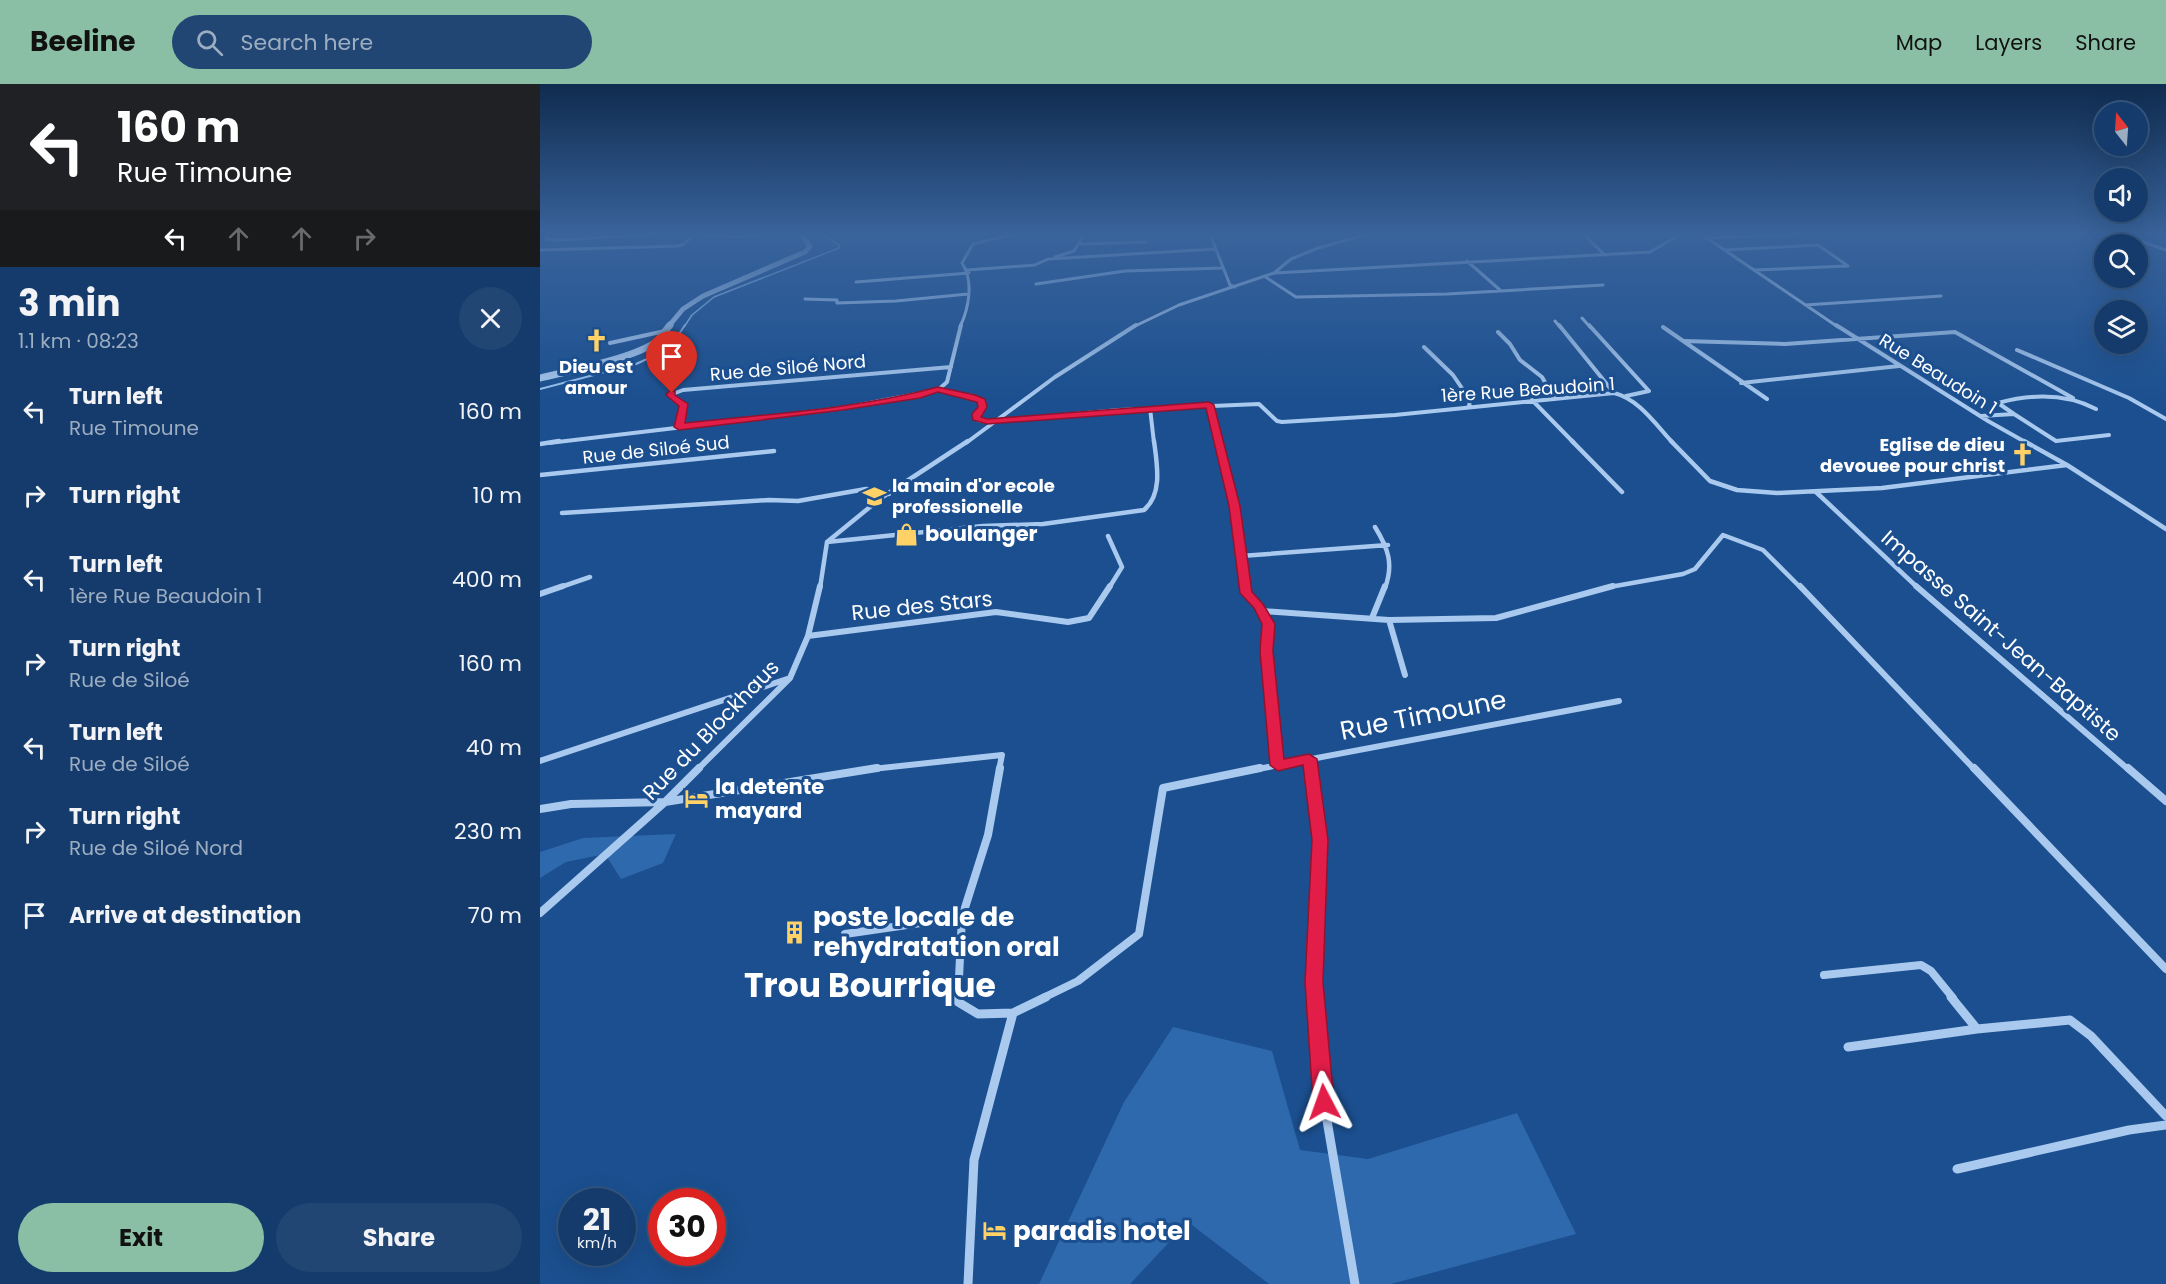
<!DOCTYPE html>
<html lang="en">
<head>
<meta charset="utf-8">
<style>
	body { margin:0; font-family:Poppins,sans-serif; background:#214673; color:#f1f3f6; height:100vh; display:flex; flex-direction:column; font-size:22px; white-space:nowrap }
	* { box-sizing:border-box; margin:0 }
	p { font-size:20px; color:#9dadc1 }
	.icon { flex:none; width:33px; height:33px; fill:none; stroke:currentColor; stroke-width:2; stroke-linecap:round; stroke-linejoin:round }
	.map { position:relative; flex:1; overflow:hidden }
	.drawer { display:flex; flex-direction:column; background:#143b6b; width:540px }
	.drawer>* { flex:none }
	.hud { background:#202124; color:#fff; overflow:hidden }
	.needle { width:39px; rotate:343deg }
	.tools { position:absolute; left:1554px; top:18px; display:grid; gap:12px }
	.tools a { display:grid; place-items:center; width:54px; height:54px; border-radius:50%; background:#143b6b; box-shadow:0 6px 24px #0002,0 0 0 2px #33557e; font-size:30px }
	.speed { position:absolute; left:18px; top:1104px; display:flex; gap:12px; font-size:30px; font-weight:700; text-align:center }
	.speed>* { display:grid; place-content:center; width:78px; height:78px; border-radius:50%; background:#143b6b; box-shadow:0 6px 24px #0002,0 0 0 2px #33557e; line-height:1 }
	.speed small { font-size:15px; font-weight:400 }
	.speed .limit { border:9px solid #d22; background:#fff; color:#111 }
	.pin { position:absolute; display:grid; place-items:center; width:51px; height:51px; color:#fff; margin:-62px -26px; border-radius:50% 50% 50% 0; rotate:-45deg; box-shadow:0 0 6px #0007 }
	.pin .icon { rotate:45deg }
	.me { position:absolute; width:66px; margin:-33px; rotate:356deg; stroke-linejoin:round; filter:drop-shadow(0 0 4px #0008) }
	.turn { display:flex; align-items:center; gap:21px; height:126px; padding:0 18px; font-size:27px }
	.turn .icon { width:78px; height:78px; stroke-width:2.5 }
	.turn b { display:block; font-size:42px; line-height:51px }
	.lanes { display:flex; align-items:center; height:57px; padding:0 18px; background:#0003; justify-content:center; gap:30px; direction:ltr }
	.lanes .off { opacity:.35 }
	.round { display:grid; place-items:center; flex:none; width:63px; height:63px; border-radius:32px; background:#214673 }
	.headline { display:flex; align-items:center; justify-content:space-between; height:102px; padding:0 18px }
	h1 { font-size:36px; font-weight:700; line-height:45px }
	.button { display:flex; gap:12px; margin-top:auto; padding:12px 18px }
	.button a { flex:1; height:69px; border-radius:36px; background:#8abfa5; color:#111; font-size:24px; font-weight:700; line-height:69px; text-align:center }
	.button a+a { background:#214673; color:#f1f3f6 }
	ul { padding:0; list-style:none }
	li { display:flex; align-items:center; gap:18px; height:84px; padding:0 18px }
	li div { flex:1 }
	li b { display:block; font-size:22px }
	li em { font-style:normal }
	header { display:flex; align-items:center; gap:36px; box-sizing:border-box; height:84px; padding:0 30px; background:#8abfa5; color:#111 }
	header strong { font-size:28px }
	nav { display:flex; gap:33px; margin-inline-start:auto; font-size:21px }
	.search { width:420px; height:54px; background:#214673; display:flex; align-items:center; gap:15px; box-sizing:border-box; padding:0 21px; border-radius:33px; color:#9dadc1; font-size:22px }
	main { display:flex; flex:1; min-height:0 }
	.map>svg:first-child { display:block }
</style>
</head>
<body>
<header>
<strong>Beeline</strong>
<div class="search"><svg class="icon" aria-label="search" viewBox="0 0 24 24"><circle cx="10" cy="10" r="6"/><path d="M15 15l6 6"/></svg>Search here</div>
<nav><a>Map</a><a>Layers</a><a>Share</a></nav>
</header>
<main>
<section class="drawer">
<div class="hud">
<div class="turn"><svg class="icon" aria-label="left" viewBox="0 0 24 24"><path d="M17 20v-9H6M10 6l-5 5 5 5"/></svg><div><b>160 m</b>Rue Timoune</div></div>
<div class="lanes"><svg class="icon" aria-label="left" viewBox="0 0 24 24"><path d="M17 20v-9H6M10 6l-5 5 5 5"/></svg><svg class="icon off" aria-label="ahead" viewBox="0 0 24 24"><path d="M12 20V5M6 11l6-6 6 6"/></svg><svg class="icon off" aria-label="ahead" viewBox="0 0 24 24"><path d="M12 20V5M6 11l6-6 6 6"/></svg><svg class="icon off" aria-label="right" viewBox="0 0 24 24"><path d="M7 20v-9h11M14 6l5 5-5 5"/></svg></div>
</div>
<div class="headline"><div><h1>3 min</h1><p>1.1 km · 08:23</p></div><a class="round"><svg class="icon" aria-label="close" viewBox="0 0 24 24"><path d="M6 6l12 12M18 6L6 18"/></svg></a></div>
<ul>
<li><svg class="icon" aria-label="left" viewBox="0 0 24 24"><path d="M17 20v-9H6M10 6l-5 5 5 5"/></svg><div><b>Turn left</b><p>Rue Timoune</p></div><em>160 m</em></li>
<li><svg class="icon" aria-label="right" viewBox="0 0 24 24"><path d="M7 20v-9h11M14 6l5 5-5 5"/></svg><div><b>Turn right</b></div><em>10 m</em></li>
<li><svg class="icon" aria-label="left" viewBox="0 0 24 24"><path d="M17 20v-9H6M10 6l-5 5 5 5"/></svg><div><b>Turn left</b><p>1ère Rue Beaudoin 1</p></div><em>400 m</em></li>
<li><svg class="icon" aria-label="right" viewBox="0 0 24 24"><path d="M7 20v-9h11M14 6l5 5-5 5"/></svg><div><b>Turn right</b><p>Rue de Siloé</p></div><em>160 m</em></li>
<li><svg class="icon" aria-label="left" viewBox="0 0 24 24"><path d="M17 20v-9H6M10 6l-5 5 5 5"/></svg><div><b>Turn left</b><p>Rue de Siloé</p></div><em>40 m</em></li>
<li><svg class="icon" aria-label="right" viewBox="0 0 24 24"><path d="M7 20v-9h11M14 6l5 5-5 5"/></svg><div><b>Turn right</b><p>Rue de Siloé Nord</p></div><em>230 m</em></li>
<li><svg class="icon" aria-label="arrive" viewBox="0 0 24 24"><path d="M6 21V4h12l-3 4 3 4H6"/></svg><div><b>Arrive at destination</b></div><em>70 m</em></li>
</ul>
<div class="button"><a>Exit</a><a>Share</a></div>
</section>
<div class="map">
<svg width="1626" height="1200" viewBox="0 0 1626 1200">
	<rect width="100%" height="100%" fill="#1b4f8f"/>
	<path fill="#2e69ad" d="M136,750L123,779L81,795L65,770L26,778L0,794V768L43,754Z
		M633,943L732,967L760,1066L828,1075L977,1029L1036,1150L851,1200H729L648,1138L590,1200H499L584,1018Z"/>
	<g fill="none" stroke-linecap="round" stroke-linejoin="round">
		<path stroke="#9cc4f0" stroke-width="1.5" d="M144,243L152,231L174,213L299,164V161L281,150"/>
		<path stroke="#9cc4f0" stroke-width="2" d="M0,305L96,280L129,265L145,241"/>
		<path stroke="#a9c9ee" stroke-width="3" d="M5,150L7,155L16,156L118,150
			M163,150L193,153L225,150
			M480,150H483
			M670,150L690,201L695,203
			M1161,150L1298,243
			M1581,150L1626,166
			M1044,151L1065,171
			M1166,154L1266,150
			M540,160L606,158
			M0,166L138,162L144,160L154,150
			M1185,166L1278,161L1308,182
			M515,173L534,167L544,150
			M927,177L960,206
			M427,186L495,181L508,175L675,165
			M1214,186L1307,182
			M735,189L1110,168L1141,150
			M724,192L756,213L907,210L1063,201
			M316,198L429,189
			M496,200L585,187L682,184
			M265,215L297,216V219L356,217L428,210
			M1265,221L1401,212
			M1042,234L1050,243
			M1015,237L1020,243
			M420,243C429,224 434,197 422,179L433,160L475,150
			M593,243L639,221L734,189L751,175L778,164L829,150"/>
		<path stroke="#a9c9ee" stroke-width="4" d="M1019,241L1074,309
			M1049,241L1109,307L1086,312
			M1296,241L1448,337L1487,359
			M1123,243L1227,315
			M958,248L970,260L980,276L1002,293L1014,314
			M1144,257L1245,260L1415,248L1533,314
			M70,259L125,247
			M884,263L913,291L930,316L929,323
			M1477,266L1589,314L1626,335
			M1201,299L1359,282
			M398,306L407,298L421,241
			M992,316L1034,359
			M669,321L678,359
			M610,324L614,359
			M1474,330L1516,357L1569,351
			M1441,332L1474,330L1458,319C1491,310 1525,309 1556,325
			M139,343L144,330L143,320L130,311L143,306L411,283
			M9,359L303,324L398,306L432,312L442,317L438,336L447,338L579,326L719,320L737,337L742,338L855,331L1074,309C1099,315 1116,341 1133,359
			M426,359L515,293L596,241"/>
		<path stroke="#a9c9ee" stroke-width="4.5" d="M678,357L694,422L705,504
			M1032,357L1082,408
			M1131,357L1170,397L1197,406L1237,409L1342,404L1527,381
			M1484,357L1527,381L1626,445
			M0,360L19,357
			M0,391L234,367
			M1276,408L1378,504
			M22,429L229,416L258,417L326,405L349,410
			M835,443C848,464 854,480 845,504
			M568,452L582,483L569,504
			M287,458L443,442L503,440L604,426C623,410 617,380 614,357
			M701,472L848,461
			M18,504L50,493
			M280,504L287,458L341,414L428,357
			M1064,504L1143,490L1155,485L1183,451L1223,466L1261,504"/>
		<path stroke="#a9c9ee" stroke-width="6" d="M705,502L706,509L719,523L729,540L726,567L737,681
			M1260,502L1435,686
			M1376,502L1589,686
			M0,510L23,502
			M722,527L849,536L956,534L1073,502
			M832,534L845,502
			M849,536L865,591
			M268,552L456,528L528,538L549,534L570,502
			M769,675L770,686
			M0,677L247,595
			M157,686L250,594L268,552L280,502
			M323,686L462,671L459,686
			M713,686L1079,617"/>
		<path stroke="#a9c9ee" stroke-width="8" d="M770,684L780,756L774,898L775,914
			M1434,684L1626,885
			M1588,684L1626,717
			M0,725L31,720L125,718L337,684
			M0,829L125,718L159,684
			M305,850L422,833
			M1284,891L1381,881L1391,887L1413,914
			M418,914L422,833L448,751L460,684
			M503,914L538,897L599,850L623,704L720,684"/>
		<path stroke="#a9c9ee" stroke-width="9" d="M418,913V918L438,930L473,929
			M775,913L784,1019L815,1200
			M1411,913L1437,945
			M1308,963L1437,945L1530,936L1551,952L1626,1032
			M1417,1085L1589,1046L1626,1041
			M428,1200L434,1076L473,929L506,913"/>
		<path stroke="#a9c9ee" stroke-width="5" d="M128,243L143,225L163,212L265,168L270,162L260,150"/>
		<path stroke="#a9c9ee" stroke-width="7" d="M0,294C26,288 100,273 118,256C122,252 126,246 130,241"/>
	</g>
	<linearGradient id="sky" x2="0" y2="1"><stop stop-color="#0f2b4f"/><stop offset="0.47" stop-color="#39639b"/><stop offset="1" stop-color="#39639b" stop-opacity="0"/></linearGradient>
	<rect width="1626" height="318" fill="url(#sky)"/>
	<path fill="#e11d48" stroke="#92132f" stroke-width="1.5" d="M398,303L435,311L445,315L447,323L441,333L447,335L669,318L674,321L700,422L712,508L723,520L735,540L733,567L744,675L769,670L777,675L788,756L783,898L794,1018L791,1025L784,1028L776,1025L773,1018L765,898L772,756L763,681L738,687L730,681L720,567L722,540L714,524L700,509L689,422L666,324L447,340L433,336L432,330L438,323L437,318L398,308L380,314L303,326L139,346L134,343L139,322L126,311L129,307H135V311L148,320L145,339C229,330 316,325 398,303Z"/>
	<defs>
		<symbol id="church-bare" viewBox="-9 -9 18 18"><path d="M-1.2-6h2.4v3.5h3.3v2.4h-3.3V6h-2.4V-.1h-3.3v-2.4h3.3Z" fill="#ffd166" stroke="#1b4f8f" stroke-width="2.5" paint-order="stroke"/></symbol>
		<symbol id="university-bare" viewBox="-9 -9 18 18"><path d="M0-5L7-2L0 1L-7-2ZM-4 1L0 2.5L4 1V4Q0 6-4 4Z" fill="#ffd166" stroke="#1b4f8f" stroke-width="2.5" paint-order="stroke"/></symbol>
		<symbol id="shop-bare" viewBox="-9 -9 18 18"><path d="M-5-2.5h2.3a2.7 3.5 0 0 1 5.4 0H5L5.5 6h-11ZM-1.5-2.5h3a1.5 2.3 0 0 0-3 0Z" fill="#ffd166" stroke="#1b4f8f" stroke-width="2.5" paint-order="stroke"/></symbol>
		<symbol id="hotel-bare" viewBox="-9 -9 18 18"><path d="M-6-4.5h1.5V1H6V5H4.5V3h-9V5H-6ZM-4 0a1.8 1.8 0 1 1 3.6 0ZM.5 0V-2.5h3Q6-2.5 6 0Z" fill="#ffd166" stroke="#1b4f8f" stroke-width="2.5" paint-order="stroke"/></symbol>
		<symbol id="building-bare" viewBox="-9 -9 18 18"><path d="M-4-6H4V6H1V3H-1V6H-4ZM-2.5-4.3h1.7v1.8h-1.7ZM.8-4.3h1.7v1.8H.8ZM-2.5-1h1.7V.8h-1.7ZM.8-1h1.7V.8H.8Z" fill="#ffd166" stroke="#1b4f8f" stroke-width="2.5" paint-order="stroke"/></symbol>
	</defs>
	<g fill-rule="evenodd">
		<use href="#church-bare" x="40" y="240" width="33" height="33"/>
		<use href="#church-bare" x="1466" y="354" width="33" height="33"/>
		<use href="#university-bare" x="318" y="396" width="33" height="33"/>
		<use href="#shop-bare" x="350" y="434" width="33" height="33"/>
		<use href="#hotel-bare" x="140" y="698" width="33" height="33"/>
		<use href="#building-bare" x="238" y="832" width="33" height="33"/>
		<use href="#hotel-bare" x="438" y="1130" width="33" height="33"/>
	</g>
	<g text-anchor="middle" stroke-width="6" stroke-linejoin="round" paint-order="stroke">
		<g font-size="18" font-weight="bold" fill="#fff" stroke="#1b4f8f">
			<text x="56" y="289">Dieu est<tspan x="56" dy="21">amour</tspan></text>
			<text x="1465" y="367" text-anchor="end">Eglise de dieu<tspan x="1465" dy="21">devouee pour christ</tspan></text>
			<text x="352" y="408" text-anchor="start">la main d'or ecole<tspan x="352" dy="21">professionelle</tspan></text>
		</g>
		<g font-size="18" fill="#fff" stroke="#1b4f8f">
			<text transform="translate(248 284) rotate(-5)" y="6">Rue de Siloé Nord</text>
			<text transform="translate(1398 290) rotate(32)" y="6">Rue Beaudoin 1</text>
			<text transform="translate(988 306) rotate(-4)" y="6">1ère Rue Beaudoin 1</text>
			<text transform="translate(116 366) rotate(-6)" y="6">Rue de Siloé Sud</text>
		</g>
		<g font-size="21" font-weight="bold" fill="#fff" stroke="#1b4f8f" text-anchor="start">
			<text x="385" y="457">boulanger</text>
			<text x="175" y="710">la detente<tspan x="175" dy="24">mayard</tspan></text>
		</g>
		<g font-size="21" fill="#fff" stroke="#1b4f8f">
			<text transform="translate(382 522) rotate(-6)" y="7">Rue des Stars</text>
			<text transform="translate(1461 552) rotate(41)" y="7">Impasse Saint-Jean-Baptiste</text>
			<text transform="translate(171 646) rotate(-46)" y="7">Rue du Blockhaus</text>
		</g>
		<g font-size="26" fill="#fff" stroke="#1b4f8f">
			<text transform="translate(883 631) rotate(-11)" y="9">Rue Timoune</text>
		</g>
		<g font-size="26" font-weight="bold" fill="#fff" stroke="#1b4f8f" text-anchor="start">
			<text x="273" y="842">poste locale de<tspan x="273" dy="30">rehydratation oral</tspan></text>
			<text x="473" y="1156">paradis hotel</text>
		</g>
		<g font-size="33" font-weight="bold" fill="#fff" stroke="#1b4f8f">
			<text x="330" y="913">Trou Bourrique</text>
		</g>
	</g>
</svg>
<div class="tools">
<a><svg class="needle" viewBox="-14 -14 28 28"><path d="M0-13l5 13h-10z" fill="#e53935"/><path d="M0 13l5-13h-10z" fill="#9dadc1"/></svg></a>
<a><svg class="icon" aria-label="sound" viewBox="0 0 24 24"><path d="M4 9h4l5-4v14l-5-4H4zM17 9q2 3 0 6"/></svg></a>
<a><svg class="icon" aria-label="search" viewBox="0 0 24 24"><circle cx="10" cy="10" r="6"/><path d="M15 15l6 6"/></svg></a>
<a><svg class="icon" aria-label="layers" viewBox="0 0 24 24"><path d="M12 4l9 5-9 5-9-5zM3 14l9 5 9-5"/></svg></a>
</div>
<div class="speed"><div>21<small>km/h</small></div><div class="limit">30</div></div>
<div class="pin" style="left:132px;top:309px;background:#d93025"><svg class="icon" aria-label="arrive" viewBox="0 0 24 24"><path d="M6 21V4h12l-3 4 3 4H6"/></svg></div>
<svg class="me" style="left:784px;top:1018px" viewBox="-20 -20 40 40"><path d="M0-17L14 15 0 8-14 15z" fill="#e11d48" stroke="#fff" stroke-width="4"/></svg>
</div>
</main>
</body>
</html>
